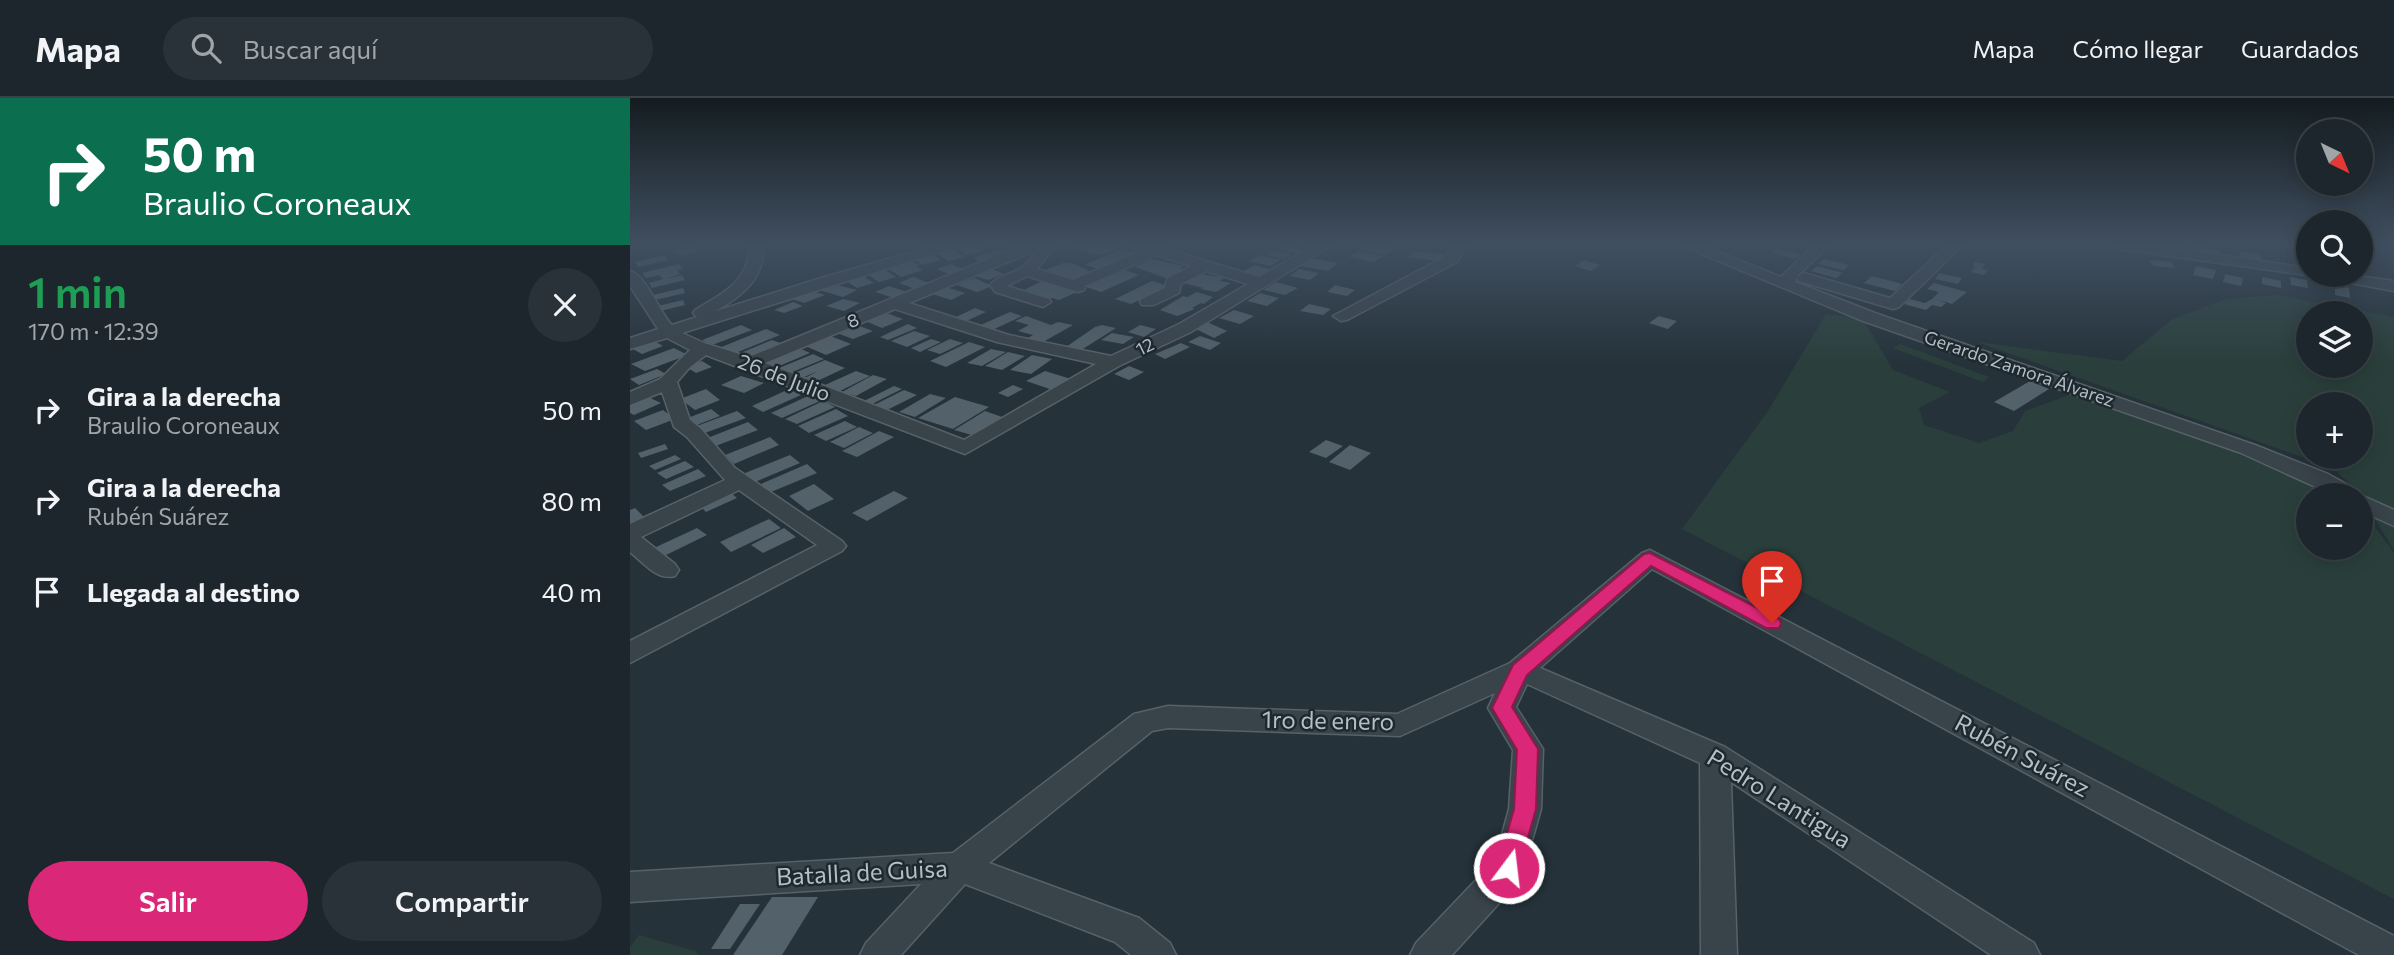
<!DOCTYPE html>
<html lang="es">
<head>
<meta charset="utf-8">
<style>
	body { margin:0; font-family:Commissioner,sans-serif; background:#293238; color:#f1f3f6; height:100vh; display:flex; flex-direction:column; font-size:26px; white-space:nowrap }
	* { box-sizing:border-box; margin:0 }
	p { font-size:23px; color:#a0a5a9 }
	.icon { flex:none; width:38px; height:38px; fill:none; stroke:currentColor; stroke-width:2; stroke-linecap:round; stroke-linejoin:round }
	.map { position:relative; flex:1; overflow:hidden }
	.details { display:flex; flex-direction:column; background:#1c262c; width:630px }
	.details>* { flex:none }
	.banner { background:#0b6e4f; color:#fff; overflow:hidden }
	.needle { width:46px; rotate:137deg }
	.buttons { position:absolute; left:1666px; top:21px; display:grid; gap:14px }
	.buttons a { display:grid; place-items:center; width:77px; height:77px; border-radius:50%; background:#1c262c; box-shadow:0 4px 18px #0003,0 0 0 2px #3a4348; font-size:35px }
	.pin { position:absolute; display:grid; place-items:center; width:60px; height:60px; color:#fff; margin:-72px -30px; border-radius:50% 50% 50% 0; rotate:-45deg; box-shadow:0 0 7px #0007 }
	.pin .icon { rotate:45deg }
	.me { position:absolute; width:77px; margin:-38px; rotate:15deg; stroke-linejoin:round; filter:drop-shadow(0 0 5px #0008) }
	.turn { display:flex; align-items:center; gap:24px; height:147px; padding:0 28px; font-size:32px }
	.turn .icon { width:91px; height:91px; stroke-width:2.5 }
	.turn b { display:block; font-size:49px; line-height:60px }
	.round { display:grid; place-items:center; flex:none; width:74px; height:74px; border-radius:37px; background:#293238 }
	.headline { display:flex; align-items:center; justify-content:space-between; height:119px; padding:0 28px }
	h1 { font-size:42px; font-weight:600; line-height:52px; color:#1e9e55 }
	.button { display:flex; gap:14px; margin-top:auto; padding:14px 28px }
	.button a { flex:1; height:80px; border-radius:42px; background:#db2777; color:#fff; font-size:28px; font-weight:600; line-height:80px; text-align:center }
	.button a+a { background:#293238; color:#f1f3f6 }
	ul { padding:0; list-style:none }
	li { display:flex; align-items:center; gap:21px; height:91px; padding:0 28px }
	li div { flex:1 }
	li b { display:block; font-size:26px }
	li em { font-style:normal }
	header { display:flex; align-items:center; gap:42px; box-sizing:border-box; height:98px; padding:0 35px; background:#1c262c; border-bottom:2px solid #3a4348 }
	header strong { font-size:33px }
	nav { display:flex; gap:38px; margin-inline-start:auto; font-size:24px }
	.search { width:490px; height:63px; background:#293238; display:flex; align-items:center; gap:18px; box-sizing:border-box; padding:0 24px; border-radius:38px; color:#a0a5a9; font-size:26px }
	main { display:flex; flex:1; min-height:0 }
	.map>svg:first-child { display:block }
</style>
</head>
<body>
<header>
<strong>Mapa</strong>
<div class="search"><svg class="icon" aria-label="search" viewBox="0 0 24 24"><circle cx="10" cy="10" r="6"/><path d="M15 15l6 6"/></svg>Buscar aquí</div>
<nav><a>Mapa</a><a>Cómo llegar</a><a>Guardados</a></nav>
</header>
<main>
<section class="details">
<div class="banner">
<div class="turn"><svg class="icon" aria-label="right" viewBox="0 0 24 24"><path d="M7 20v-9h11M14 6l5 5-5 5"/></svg><div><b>50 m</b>Braulio Coroneaux</div></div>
</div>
<div class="headline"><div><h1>1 min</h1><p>170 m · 12:39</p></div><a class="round"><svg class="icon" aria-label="close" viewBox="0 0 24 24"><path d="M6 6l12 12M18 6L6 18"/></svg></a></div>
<ul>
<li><svg class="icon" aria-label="right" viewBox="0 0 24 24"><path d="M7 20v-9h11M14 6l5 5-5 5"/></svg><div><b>Gira a la derecha</b><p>Braulio Coroneaux</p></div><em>50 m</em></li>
<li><svg class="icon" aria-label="right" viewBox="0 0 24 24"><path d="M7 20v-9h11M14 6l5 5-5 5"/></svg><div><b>Gira a la derecha</b><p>Rubén Suárez</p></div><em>80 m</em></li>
<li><svg class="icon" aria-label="arrive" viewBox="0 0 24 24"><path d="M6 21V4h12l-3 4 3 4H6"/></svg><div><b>Llegada al destino</b></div><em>40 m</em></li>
</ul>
<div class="button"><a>Salir</a><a>Compartir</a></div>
</section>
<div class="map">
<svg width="1764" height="857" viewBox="0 0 1764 857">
	<rect width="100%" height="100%" fill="#25323a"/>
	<path fill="#2a3f3b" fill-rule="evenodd" d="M1647,197L1764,219V452L1736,407H1742L1703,370L1347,244L1492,263L1541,222L1595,201ZM1678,215H1731V268H1678ZM1678,306H1731V359H1678Z
		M1196,216L1233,221L1263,272L1320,294L1289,310L1294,327L1349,345L1383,333L1395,313L1445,295L1651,372L1704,397H1678V450H1731V410L1764,455V801L1052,431L1138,313Z
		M1270,246L1359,279L1353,284L1263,250Z
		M9,837L65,853L69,857H0V849Z"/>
	<path fill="#53616a" d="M60,147L69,153L51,158L43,152Z
		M331,147H344L353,153L337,157L324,149Z
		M444,147H478L487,151L470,157L457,155L460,154L446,151L449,149Z
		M655,147H667L663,150L674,152L668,156L648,151Z
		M737,147H747L764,151L755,157L730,152Z
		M1566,148L1589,152L1590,158L1566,154Z
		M322,150L334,159L318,163L307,155Z
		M1149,150L1171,156L1165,161L1142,155Z
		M491,151L506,155L469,171L455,167Z
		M367,152L377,156L353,165L343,160Z
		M644,152L662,156L654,161L636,157Z
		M728,153L753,158L744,164L719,159Z
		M784,153L814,156L807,163L777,159Z
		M1610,153L1630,156L1632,165L1612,162Z
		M302,156L311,162L292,167L284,161Z
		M34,157L38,162L8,169L5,164Z
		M630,157L651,162L640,168L618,163Z
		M682,160L708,165L698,173L670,168Z
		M521,161L554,168L550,170L560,172L545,180H536L505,169Z
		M1194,161L1219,167L1214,172L1188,166Z
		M954,162L970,167L961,173L945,168Z
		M1519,162L1541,164L1545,170L1523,168Z
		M278,163L286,165L290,167L286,168L293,172L271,179L257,170Z
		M1345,164L1355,166L1352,171L1358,172L1354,177L1341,174L1346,169L1343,168Z
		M433,165H442L464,175L445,183L419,177L424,175L416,172Z
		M49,166L53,171L47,172L50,176L35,181L52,177L55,182L22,190L19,185L33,181L29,177L16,180L12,175Z
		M321,166L337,173L323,178L307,171Z
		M625,167L643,172L629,180L610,175Z
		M1187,168L1213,175L1206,180L1181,173Z
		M1566,168L1586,172L1583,181L1563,177Z
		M254,171L266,179L249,184L237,176Z
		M361,171L374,176L358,182L345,178Z
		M669,171L689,175L680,182L660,178Z
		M495,172L509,177L471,194L456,189L480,176L484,177Z
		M566,175L594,180L590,183L601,185L586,194L570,191L573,190L550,184Z
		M1309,175L1332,180L1328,186L1305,181Z
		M1595,176L1613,180L1611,188L1593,184Z
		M233,178L244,185L227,190L216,183Z
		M1242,178L1272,186L1265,193L1234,185Z
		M283,179L299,185L285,191L269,185Z
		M1632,179L1651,183V190L1632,186Z
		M1660,179L1677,182L1678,190L1661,187Z
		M344,180L363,188L347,194L327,187Z
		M414,182L449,193L429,202L422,200L417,202L409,200L412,198L409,197L397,196L401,194L394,192Z
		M522,183L538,188L516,202L512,201L501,206L485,201Z
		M646,184L668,190L655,197L633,192Z
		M1304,185L1337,194L1322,206L1306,201L1316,205L1311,209L1302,207L1296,212L1274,206L1280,201L1295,205L1302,201L1309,194L1297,191Z
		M203,186L227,192L213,199L189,192Z
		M705,187L725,192L717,198L697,194Z
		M1705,187L1719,190L1720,200L1705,197Z
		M259,188L277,194L264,200L245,194Z
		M316,189L335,195L321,202L302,196Z
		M53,190L55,195L25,202L23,197Z
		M182,193L195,197L174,205L162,201Z
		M567,194L583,199L574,206L571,205L562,210L565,211L547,218L530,212L553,198L557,199Z
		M630,195L649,200L637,208L617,203Z
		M213,201L230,205L214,213L196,208Z
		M53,202L55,207L30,213L28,208Z
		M163,204L173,208L154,215L144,212Z
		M679,206L701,211L693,217L670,213Z
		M345,210L356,214L334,224L324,220Z
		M604,212L624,218L610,226L589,220Z
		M254,214L273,221L252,230L233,222Z
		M380,214L392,218L358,234L346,229Z
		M396,218L421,227L428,224L443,227L413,244L398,240L403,237L388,233L399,227L385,223Z
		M1029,218L1047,223L1038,231L1019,225Z
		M577,224L597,233L584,240L564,230Z
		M224,226L243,233L223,241L204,234Z
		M278,226L287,230L258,242L250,239Z
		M111,227L122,232L82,247L72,242Z
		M472,227L486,230L448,254L433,251L465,229Z
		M510,227L526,231L514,239L498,234Z
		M136,231L150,237L103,256L89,250Z
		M284,233L300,238L277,249L261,243Z
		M482,235L504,239L493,246L471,242Z
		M198,237L221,246L196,257L173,247Z
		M570,238L591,245L580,252L558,244Z
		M301,241L311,244L290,254L281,250Z
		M320,241L333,245L310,256L297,252Z
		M22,242L33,248L12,256L1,250Z
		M142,242L156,247L122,261L108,256Z
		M339,244L355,249L316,269L300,263Z
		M551,245L560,249L535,261L525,256Z
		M44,250L58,257L15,273L1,266Z
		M169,250L180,255L147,269L135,264Z
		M361,251L376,254L352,268L337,265Z
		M378,254L395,258L372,272L355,268Z
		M183,256L194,261L160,275L149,270Z
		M402,257L422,261L401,276L380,272Z
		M195,262L215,270L183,285L173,281L188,273L172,280L162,276Z
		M72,263L82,269L66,275L56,269Z
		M499,268L514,274L499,282L484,276Z
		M27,271L36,276L9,287L0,281Z
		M226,273L240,278L210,293L195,287Z
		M415,273L441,281L423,292L396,283Z
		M243,277L257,281L226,298L212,294Z
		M111,278L134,285L114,295L91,287Z
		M1400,283L1419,291L1384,313L1364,304Z
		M383,287L393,291L378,299L368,295Z
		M264,288L272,291L242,306L234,303Z
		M76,291L90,302L65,312L50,301Z
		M159,291L171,297L133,314L122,308Z
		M274,292L287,297L257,312L244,307Z
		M300,296L316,300L285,319L269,314Z
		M16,298L31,305L4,317L0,315V305Z
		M178,298L190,303L152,320L141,315Z
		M325,299L359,309L323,331L288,320Z
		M193,303L205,309L167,326L155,321Z
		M81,311L90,318L64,328L55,321Z
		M206,311L218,318L179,335L168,328Z
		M33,312L45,321L16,332L4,323Z
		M107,313L116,320L72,336L64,329Z
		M355,313L372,319L342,337L324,332Z
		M215,323L227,329L196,343L184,337Z
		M118,324L128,332L83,349L75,341Z
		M229,329L243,335L214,350L200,344Z
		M249,333L264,339L227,359L212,353Z
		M140,339L149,347L104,366L95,357Z
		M696,342L713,348L696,360L679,354Z
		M35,346L38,351L11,360L8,355Z
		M720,347L741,355L720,372L699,364Z
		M45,357L51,361L25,372L19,368Z
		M160,357L170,365L125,384L115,375Z
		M55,363L64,369L36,381L27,375Z
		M177,366L187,375L141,394L131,386Z
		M68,371L76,378L40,393L32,387Z
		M184,386L204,401L178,413L159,398Z
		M264,393L278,400L237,423L222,415Z
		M100,394L107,400L76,414L69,407Z
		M5,410L18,423L0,431V412Z
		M139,421L151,430L101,454L90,444Z
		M67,430L77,437L34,458L24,450Z
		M154,430L166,439L133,455L121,447Z
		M142,799H188L152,857H103Z
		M110,806H130L100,851H81Z"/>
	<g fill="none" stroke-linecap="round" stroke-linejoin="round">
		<defs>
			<path id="minor" d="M119,147H133C135,181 113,197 86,213L191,180L307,147H332L52,235L74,245L119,259L392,147H426L407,171L443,182L511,153L500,147H524L629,179L684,147H702L561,234L489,268L335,356L76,257L60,269L47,284L60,322L71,331L105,370L212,443L216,448L212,453L0,565V543L187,447L109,392L11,439L45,466L49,472L45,478C27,483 14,465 0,454V426L95,382L57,339L44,329L32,294L0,307V294L30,281L60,252L37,240L0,251V240L28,231L0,188V173C17,178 29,214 42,227L67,219L63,215L65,212C93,195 120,183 119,147ZM407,152C403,157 397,166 391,170C380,177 370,176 360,187L365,194L413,209L421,204L419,201L377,188L397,178L448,194L454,192L455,188L526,157L561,168L537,181L535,190L512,201L510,204L512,207H524L549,195L551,186L576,173L618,186L549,226L481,258L379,237L279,205ZM265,211L367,244L466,266L334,342L135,265Z
				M823,147H837L827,164L717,222L711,223L703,218L816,158Z
				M1050,147H1071L1151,179L1184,147H1200L1167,178L1165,184L1245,215L1625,347L1698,376L1727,392L1730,397H1703L1611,355L1233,223Z
				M1317,147H1333L1269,209L1263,211L1169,183L1166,180L1174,175L1260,200Z
				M1482,147H1521L1678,170V177H1720L1764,183V193L1683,178L1489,151Z
				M1731,397L1764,412V428L1731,413Z
				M1020,452L1764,838V857H1729L1022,471L910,570L1095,649L1404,845L1410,857H1361L1101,684L1107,857H1071L1070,665L897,586L886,609L913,651L911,711L891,781L822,857H780L786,845L865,762L879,711L883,652L858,610L865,595L770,638L538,630L522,633L359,765L509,820L540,845L546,857H501L485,844L335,786L271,857H230L236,845L291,786L0,804V774L323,755L504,616L538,608L767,616L880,565L1012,455Z"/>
		</defs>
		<use href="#minor" stroke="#576168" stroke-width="3"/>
		<use href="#minor" fill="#39434a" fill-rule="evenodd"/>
	</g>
	<linearGradient id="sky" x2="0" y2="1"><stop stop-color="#141c20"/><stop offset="0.55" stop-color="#404f60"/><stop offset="1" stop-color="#404f60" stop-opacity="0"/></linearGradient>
	<rect width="1764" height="267" fill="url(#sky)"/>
	<path fill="#db2777" stroke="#8e194d" stroke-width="2" d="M1020,455L1149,521L1151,525L1149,530H1136L1021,468L897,577L882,609L908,651L906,711L887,778L879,781L871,778L867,770L884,711L887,652L862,610L883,567L1014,456Z"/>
	<g text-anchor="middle" stroke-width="5" stroke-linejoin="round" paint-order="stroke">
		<g font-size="18" fill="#b4bec6" stroke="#1e282f">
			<text transform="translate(223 223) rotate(-22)" y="6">8</text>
			<text transform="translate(515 249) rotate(-26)" y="6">12</text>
			<text transform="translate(1389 271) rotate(19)" y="6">Gerardo Zamora Álvarez</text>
		</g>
		<g font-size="21" fill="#b4bec6" stroke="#1e282f">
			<text transform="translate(154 280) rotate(21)" y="7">26 de Julio</text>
		</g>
		<g font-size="24" fill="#b4bec6" stroke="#1e282f">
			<text transform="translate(698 623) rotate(1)" y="8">1ro de enero</text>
			<text transform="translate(1392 658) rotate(28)" y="8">Rubén Suárez</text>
			<text transform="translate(1149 701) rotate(32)" y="8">Pedro Lantigua</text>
			<text transform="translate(232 775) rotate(-3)" y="8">Batalla de Guisa</text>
		</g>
	</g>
</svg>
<div class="buttons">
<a><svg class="needle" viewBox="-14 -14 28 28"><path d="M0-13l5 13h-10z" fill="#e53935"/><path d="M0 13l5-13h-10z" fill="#a0a5a9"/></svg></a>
<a><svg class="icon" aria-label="search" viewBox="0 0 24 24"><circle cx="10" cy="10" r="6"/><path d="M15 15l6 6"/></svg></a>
<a><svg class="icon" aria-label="layers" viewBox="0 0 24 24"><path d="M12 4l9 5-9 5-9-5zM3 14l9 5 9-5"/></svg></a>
<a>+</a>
<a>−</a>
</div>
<div class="pin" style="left:1142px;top:525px;background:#d93025"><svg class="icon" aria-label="arrive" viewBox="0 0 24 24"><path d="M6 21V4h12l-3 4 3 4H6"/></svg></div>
<svg class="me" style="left:879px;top:770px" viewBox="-20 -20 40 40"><circle r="17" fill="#db2777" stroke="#fff" stroke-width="3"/><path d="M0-11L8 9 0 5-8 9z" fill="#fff"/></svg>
</div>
</main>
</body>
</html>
